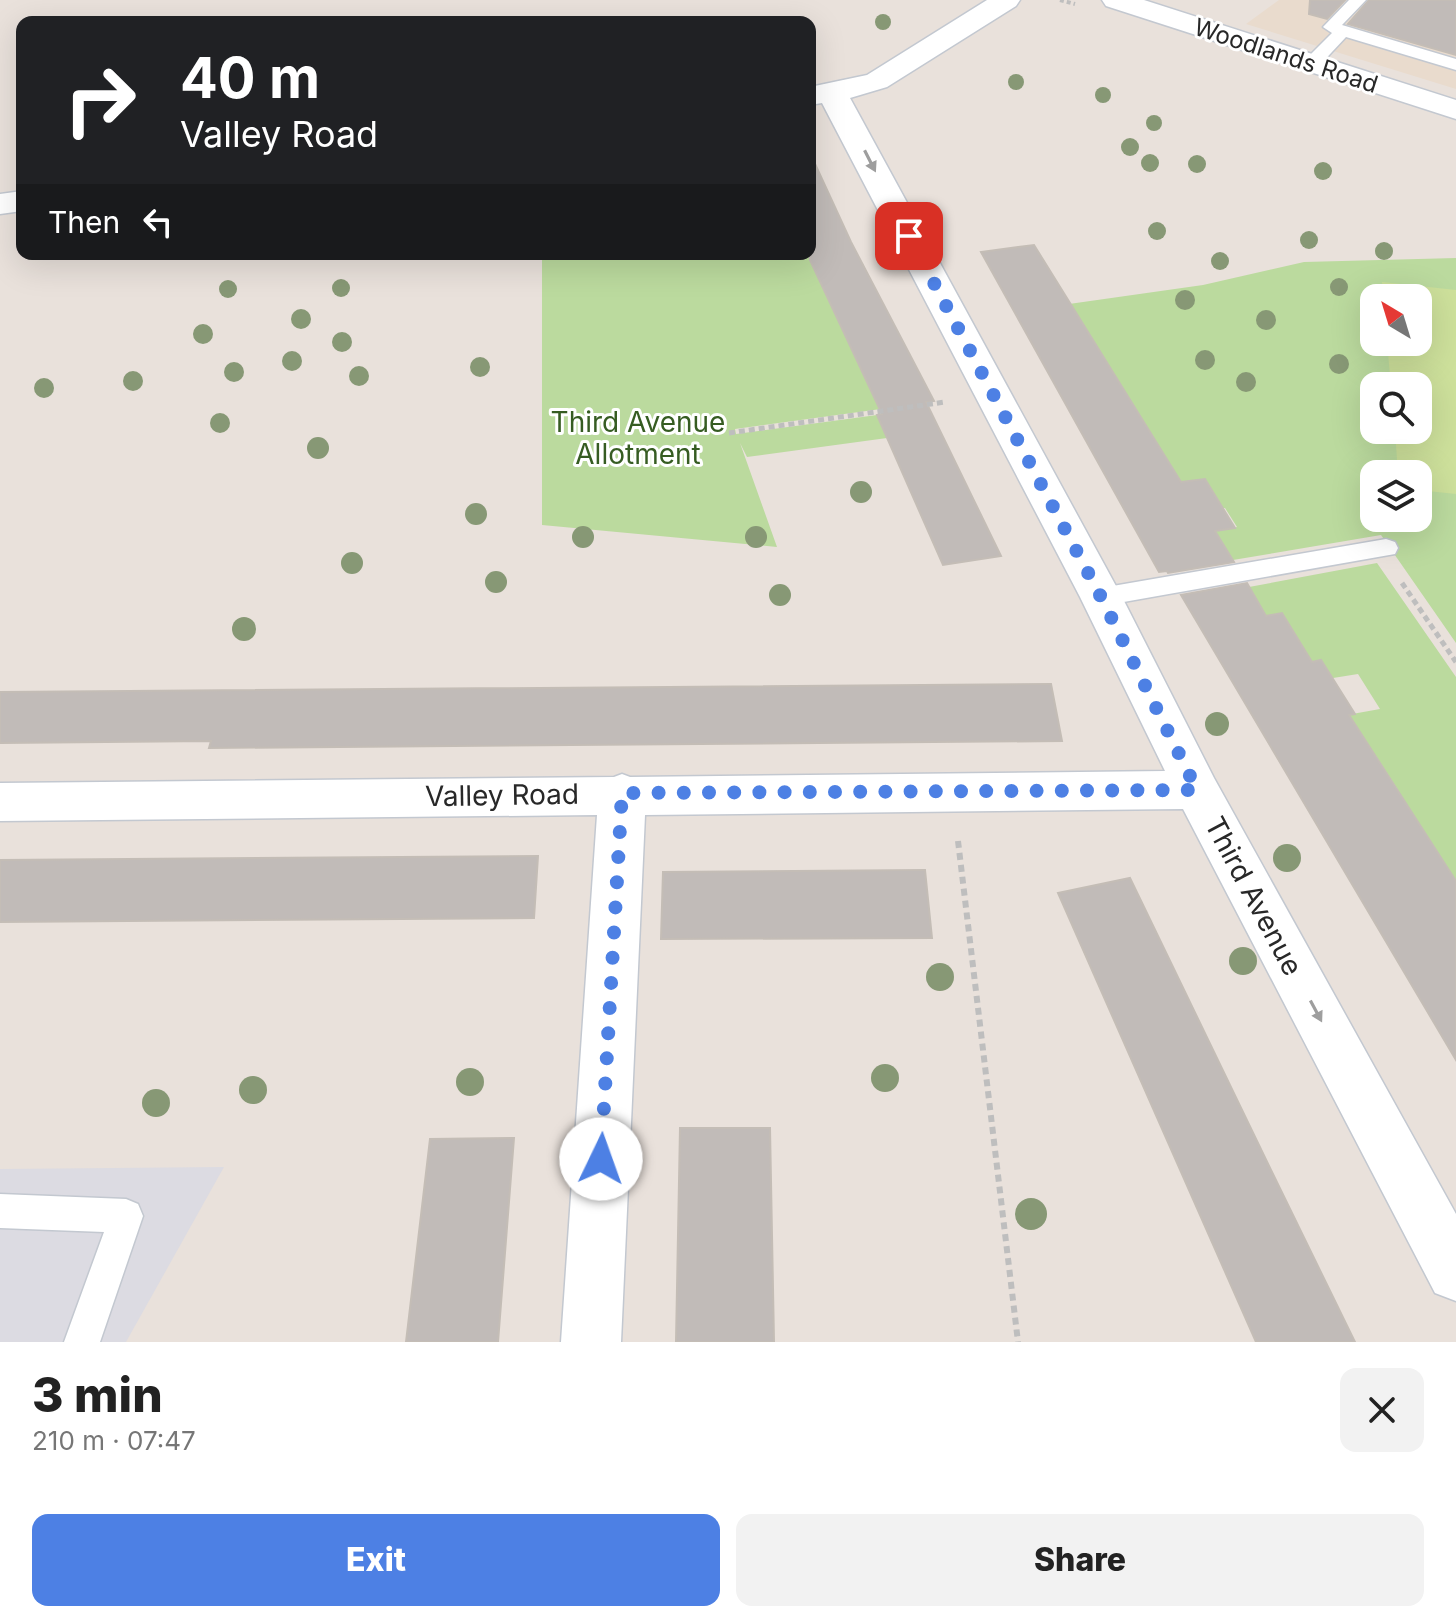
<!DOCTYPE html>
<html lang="en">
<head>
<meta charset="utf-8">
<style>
	body { margin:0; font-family:Inter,sans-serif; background:#f2f2f2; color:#222; height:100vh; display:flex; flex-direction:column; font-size:30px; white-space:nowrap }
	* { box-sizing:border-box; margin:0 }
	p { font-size:26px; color:#767676 }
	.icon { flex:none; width:44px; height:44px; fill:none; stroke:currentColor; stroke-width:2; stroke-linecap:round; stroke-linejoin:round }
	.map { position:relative; height:1342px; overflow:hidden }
	.side { display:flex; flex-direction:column; background:#fff; flex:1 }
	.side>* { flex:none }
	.banner { position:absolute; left:16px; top:16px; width:800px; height:244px; border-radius:16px; box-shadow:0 8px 32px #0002; background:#202124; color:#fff; overflow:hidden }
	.needle { width:52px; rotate:322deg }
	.controls { position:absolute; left:1360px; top:284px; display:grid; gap:16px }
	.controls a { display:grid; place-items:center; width:72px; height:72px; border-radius:16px; background:#fff; box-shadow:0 8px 32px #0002; font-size:40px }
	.pin { position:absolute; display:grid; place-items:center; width:68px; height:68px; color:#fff; margin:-34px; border-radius:16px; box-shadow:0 4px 12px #0006 }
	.me { position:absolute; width:88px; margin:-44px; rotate:3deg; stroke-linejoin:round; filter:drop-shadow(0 0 6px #0008) }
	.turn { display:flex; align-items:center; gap:28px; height:168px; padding:0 32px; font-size:36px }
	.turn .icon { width:104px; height:104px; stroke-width:2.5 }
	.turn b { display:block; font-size:56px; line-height:68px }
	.then { display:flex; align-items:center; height:76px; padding:0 32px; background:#0003; gap:16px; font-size:30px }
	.round { display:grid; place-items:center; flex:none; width:84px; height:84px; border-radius:16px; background:#f2f2f2 }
	.summary { display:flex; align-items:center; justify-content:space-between; height:136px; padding:0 32px }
	h1 { font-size:48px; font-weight:800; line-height:60px }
	.action { display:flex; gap:16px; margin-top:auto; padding:16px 32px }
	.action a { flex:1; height:92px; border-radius:16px; background:#4d80e4; color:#fff; font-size:32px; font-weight:800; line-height:92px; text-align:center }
	.action a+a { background:#f2f2f2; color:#222 }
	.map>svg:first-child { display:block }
</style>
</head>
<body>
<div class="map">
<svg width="1456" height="1342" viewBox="0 0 1456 1342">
	<rect width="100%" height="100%" fill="#e9e1db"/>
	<path fill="#dcdbe2" d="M224,1167L126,1342H0V1169Z"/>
	<path fill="#e9dbcd" d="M1279,0H1456V89L1246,24Z"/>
	<path fill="#bbda9e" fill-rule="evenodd" d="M542,254H807L881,409L735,429L736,434L877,415L887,438L747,457L740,443L777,547L542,525Z
		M1456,258V643L1381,535L1227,561L1210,532L1237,527L1225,508L1199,512L1214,493L1205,479L1181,482L1069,304L1203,285L1304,262ZM1374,298H1418V342H1374ZM1374,386H1418V430H1374ZM1374,474H1418V518H1374Z
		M1377,563L1456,677V881L1422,828L1401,832L1398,790L1376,756L1356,760L1330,718L1380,709L1358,674L1333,678L1321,660L1296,665L1291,628L1282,614L1266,616L1249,587Z"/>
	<path fill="#cde09b" d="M1382,282L1456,290V494L1418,490V474H1398L1395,430H1418V386H1391L1387,342H1418V298H1384Z"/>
	<path fill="#c1bbb8" stroke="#c4bdb6" stroke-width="2" d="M1310,0H1345L1327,19L1309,14Z
		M1369,0H1456V55L1348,24Z
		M810,153L851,242L934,401L926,402L1001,556L943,565L877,415L882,414L810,260Z
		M1034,245L1181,482L1205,479L1235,528L1215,531L1234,562L1168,573L1167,571L1159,572L981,252Z
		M1247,583L1266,616L1282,613L1312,662L1321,660L1355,714L1349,715L1456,881V1060L1181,595Z
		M1051,684L1062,741L209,748L211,741L0,743V692Z
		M538,856L534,918L0,922V860Z
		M925,870L932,938L661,939L663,872Z
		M1130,878L1271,1170L1355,1342H1256L1058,893Z
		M680,1128H770L774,1342H676Z
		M514,1138L498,1342H406L430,1139Z"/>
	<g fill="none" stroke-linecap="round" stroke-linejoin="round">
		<defs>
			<path id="lane" d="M1349,0H1366L1342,25L1456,59V70L1346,37L1317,68H1305L1302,64L1305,60L1332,33L1323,27Z
				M1386,539L1395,542L1398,548L1395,554L1101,606L1092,603L1089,597L1092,591L1101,588Z
				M0,1194L126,1199L138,1204L143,1216L100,1342H64L104,1232L0,1228Z"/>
			<path id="street" d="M987,0H1020L1016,6L887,87L850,98L1122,597L1214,778L1456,1214V1301L1435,1293L1183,809L645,815L621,1342H561L597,815L0,821V783L614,777L622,774L630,777L1165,771L1080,597L822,103L810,105V87L867,75Z
				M22,191V211L0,214V194Z"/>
			<path id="secondary" d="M1102,0H1144L1456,100V119L1106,6Z"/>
		</defs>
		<use href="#lane" stroke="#c3c8d0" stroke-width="3"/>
		<use href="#street" stroke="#c3c8d0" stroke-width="3"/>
		<use href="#secondary" stroke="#c3c8d0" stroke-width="3"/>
		<path stroke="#bebebe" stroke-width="4" stroke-dasharray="4 3" stroke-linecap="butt" d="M1060,0L1075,4"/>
		<path stroke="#bebebe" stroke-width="5" stroke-dasharray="6 4" stroke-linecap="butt" d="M729,433L945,402
			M1402,583L1456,662"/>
		<path stroke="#bebebe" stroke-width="6" stroke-dasharray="7 5" stroke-linecap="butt" d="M958,841L1018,1342"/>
		<use href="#lane" fill="#fff" fill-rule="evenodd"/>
		<use href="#street" fill="#fff" fill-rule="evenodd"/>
		<use href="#secondary" fill="#fff" fill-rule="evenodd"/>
	</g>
	<g fill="#879875">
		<circle cx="883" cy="22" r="8"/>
		<circle cx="1016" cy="82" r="8"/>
		<circle cx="1103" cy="95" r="8"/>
		<circle cx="1154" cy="123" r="8"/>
		<circle cx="1130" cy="147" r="9"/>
		<circle cx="1150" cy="163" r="9"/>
		<circle cx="1197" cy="164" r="9"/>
		<circle cx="1323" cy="171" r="9"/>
		<circle cx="1157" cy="231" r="9"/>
		<circle cx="1309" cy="240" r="9"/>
		<circle cx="1384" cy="251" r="9"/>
		<circle cx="1220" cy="261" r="9"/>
		<circle cx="1339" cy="287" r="9"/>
		<circle cx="341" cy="288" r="9"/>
		<circle cx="228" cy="289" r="9"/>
		<circle cx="1185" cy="300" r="10"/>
		<circle cx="301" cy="319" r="10"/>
		<circle cx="1266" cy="320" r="10"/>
		<circle cx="203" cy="334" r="10"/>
		<circle cx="342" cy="342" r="10"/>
		<circle cx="1205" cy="360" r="10"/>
		<circle cx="292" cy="361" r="10"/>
		<circle cx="1339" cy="364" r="10"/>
		<circle cx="480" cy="367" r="10"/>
		<circle cx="234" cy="372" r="10"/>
		<circle cx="359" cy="376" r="10"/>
		<circle cx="133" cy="381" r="10"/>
		<circle cx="1246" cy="382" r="10"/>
		<circle cx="44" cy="388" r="10"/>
		<circle cx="220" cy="423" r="10"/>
		<circle cx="318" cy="448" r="11"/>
		<circle cx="861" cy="492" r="11"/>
		<circle cx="476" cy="514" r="11"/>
		<circle cx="583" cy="537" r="11"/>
		<circle cx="756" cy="537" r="11"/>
		<circle cx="352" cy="563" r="11"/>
		<circle cx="496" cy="582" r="11"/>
		<circle cx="780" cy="595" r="11"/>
		<circle cx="244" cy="629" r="12"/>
		<circle cx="1217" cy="724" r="12"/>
		<circle cx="1287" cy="858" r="14"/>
		<circle cx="1243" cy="961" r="14"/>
		<circle cx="940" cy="977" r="14"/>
		<circle cx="885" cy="1078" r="14"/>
		<circle cx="470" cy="1082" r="14"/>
		<circle cx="253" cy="1090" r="14"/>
		<circle cx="156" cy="1103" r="14"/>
		<circle cx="1031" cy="1214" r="16"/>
	</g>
	<defs><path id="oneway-solid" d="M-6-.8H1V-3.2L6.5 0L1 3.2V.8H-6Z" transform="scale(2)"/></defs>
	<g fill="#9e9e9e">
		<use href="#oneway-solid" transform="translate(870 161) rotate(63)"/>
		<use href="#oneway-solid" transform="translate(1316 1011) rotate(62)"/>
	</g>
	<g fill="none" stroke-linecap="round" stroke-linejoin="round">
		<path stroke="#4d80e4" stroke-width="14" stroke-dasharray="0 25.2" d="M601,1159L622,793L1197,790L1101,597L909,236"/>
	</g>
	<g text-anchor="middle" stroke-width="6" stroke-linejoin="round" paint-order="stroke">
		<g font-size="24" fill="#282828" stroke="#fff">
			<text transform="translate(1286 56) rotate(18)" y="8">Woodlands Road</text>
		</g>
		<g font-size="28" fill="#365c22" stroke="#fff">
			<text x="638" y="432">Third Avenue<tspan x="638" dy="32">Allotment</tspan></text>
		</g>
		<g font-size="28" fill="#282828" stroke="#fff">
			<text transform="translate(502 795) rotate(-1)" y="10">Valley Road</text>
			<text transform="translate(1254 896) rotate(62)" y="10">Third Avenue</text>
		</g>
	</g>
</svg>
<div class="controls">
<a><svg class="needle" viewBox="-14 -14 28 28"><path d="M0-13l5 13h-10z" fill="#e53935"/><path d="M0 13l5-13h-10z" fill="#767676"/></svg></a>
<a><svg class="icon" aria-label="search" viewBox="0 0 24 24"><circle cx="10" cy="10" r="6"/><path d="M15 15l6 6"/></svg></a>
<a><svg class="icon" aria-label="layers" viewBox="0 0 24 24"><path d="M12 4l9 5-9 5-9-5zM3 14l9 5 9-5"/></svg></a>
</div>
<div class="pin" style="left:909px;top:236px;background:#d93025"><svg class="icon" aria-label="arrive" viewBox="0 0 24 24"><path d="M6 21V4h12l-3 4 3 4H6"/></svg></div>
<svg class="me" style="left:601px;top:1159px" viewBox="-20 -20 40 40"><circle r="19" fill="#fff"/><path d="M0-13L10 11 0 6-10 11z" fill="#4d80e4"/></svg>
<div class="banner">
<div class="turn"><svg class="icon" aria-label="right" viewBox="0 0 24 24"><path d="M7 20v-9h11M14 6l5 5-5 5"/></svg><div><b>40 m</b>Valley Road</div></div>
<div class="then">Then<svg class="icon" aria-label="left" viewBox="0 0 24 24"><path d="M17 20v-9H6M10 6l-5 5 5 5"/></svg></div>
</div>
</div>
<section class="side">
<div class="summary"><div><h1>3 min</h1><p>210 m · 07:47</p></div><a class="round"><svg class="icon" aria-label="close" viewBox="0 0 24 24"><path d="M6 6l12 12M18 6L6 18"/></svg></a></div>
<div class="action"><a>Exit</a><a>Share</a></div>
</section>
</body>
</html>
